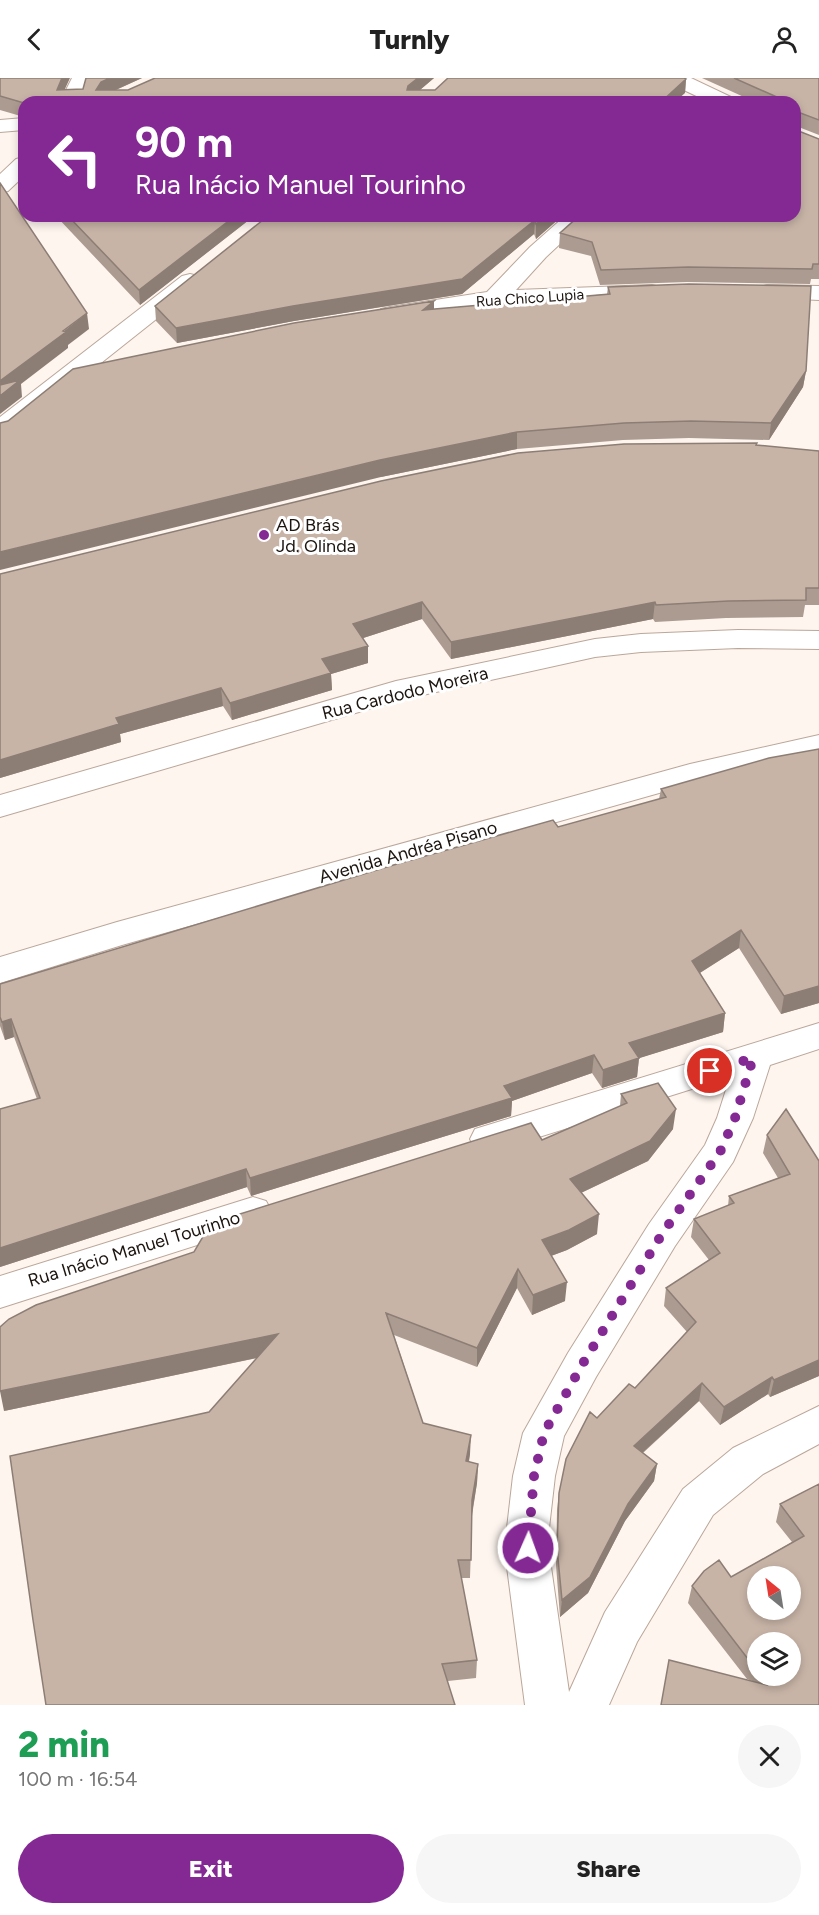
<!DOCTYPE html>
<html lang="en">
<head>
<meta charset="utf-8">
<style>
	body { margin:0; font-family:Figtree,sans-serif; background:#f6f6f6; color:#222; height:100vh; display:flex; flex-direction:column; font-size:22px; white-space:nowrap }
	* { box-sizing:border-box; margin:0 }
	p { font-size:20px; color:#767676 }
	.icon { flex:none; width:33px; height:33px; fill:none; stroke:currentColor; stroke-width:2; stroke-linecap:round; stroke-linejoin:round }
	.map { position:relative; height:1627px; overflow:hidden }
	.details { display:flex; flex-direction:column; background:#fff; flex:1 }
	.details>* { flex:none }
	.guide { position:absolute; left:18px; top:18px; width:783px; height:126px; border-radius:18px; box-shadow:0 3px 9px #0003; background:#842894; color:#fff; overflow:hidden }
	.needle { width:39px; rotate:330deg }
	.tools { position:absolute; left:747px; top:1488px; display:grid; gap:12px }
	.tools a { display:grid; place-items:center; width:54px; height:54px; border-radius:50%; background:#fff; box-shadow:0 3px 9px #0003; font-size:30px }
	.pin { position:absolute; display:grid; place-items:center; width:51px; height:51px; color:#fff; margin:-26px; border:3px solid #fff; border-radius:50%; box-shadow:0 2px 6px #0007 }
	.me { position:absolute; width:66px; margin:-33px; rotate:2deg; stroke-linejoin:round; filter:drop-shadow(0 0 4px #0008) }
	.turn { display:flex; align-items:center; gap:21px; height:126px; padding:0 18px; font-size:27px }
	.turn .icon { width:78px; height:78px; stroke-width:2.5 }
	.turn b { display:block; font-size:42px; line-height:51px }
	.round { display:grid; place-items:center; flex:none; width:63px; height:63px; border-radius:32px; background:#f6f6f6 }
	.headline { display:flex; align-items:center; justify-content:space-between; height:102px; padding:0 18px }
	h1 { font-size:36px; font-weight:800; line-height:45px; color:#1e9e55 }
	.action { display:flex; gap:12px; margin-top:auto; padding:12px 18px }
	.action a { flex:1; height:69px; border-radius:36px; background:#842894; color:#fff; font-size:24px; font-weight:800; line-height:69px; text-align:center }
	.action a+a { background:#f6f6f6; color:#222 }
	header { display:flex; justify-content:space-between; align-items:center; height:78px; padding:0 18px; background:#fff; font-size:27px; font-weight:800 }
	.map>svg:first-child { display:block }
</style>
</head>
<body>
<header><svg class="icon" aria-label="back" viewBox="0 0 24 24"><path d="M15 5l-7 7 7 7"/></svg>Turnly<svg class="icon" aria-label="person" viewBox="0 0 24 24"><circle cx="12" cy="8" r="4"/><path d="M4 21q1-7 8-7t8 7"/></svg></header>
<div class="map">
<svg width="819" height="1627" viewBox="0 0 819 1627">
	<rect width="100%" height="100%" fill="#fef5ef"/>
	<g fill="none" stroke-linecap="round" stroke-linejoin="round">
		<defs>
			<path id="street" d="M72,0H92L82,24H60Z
				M664,0H691L733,20L737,24H709L667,4Z
				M24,40V52L0,54V42Z
				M24,79V98L8,113L0,115V96L16,81Z
				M565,138H590L546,179L516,212L652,207L660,209L664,214L660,219L495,227L390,243L381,241L378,236L381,231L390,229L487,214L530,169Z
				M190,196L198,198L202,203L198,208L9,358L0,360V339L182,198Z
				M767,207L819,208V222L759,219L755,214L759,209Z
				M738,552L819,553V571L738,570L641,574L595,579L400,622L0,739V717L396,603L595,561L641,556Z
				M819,657V677L691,706L122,867L0,905V879L117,844L690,686Z
				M819,945V971L770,987L753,1040L733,1084L675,1168L596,1299L564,1358L555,1398L549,1450L551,1489L569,1614L605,1534L683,1411L733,1370L819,1328V1366L763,1396L713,1437L637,1564L609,1627H525L507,1489V1450L513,1398L523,1355L568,1275L649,1146L705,1067L717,1040L730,999L488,1075L475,1071L470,1061L475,1051Z
				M253,1119L266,1123L272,1134L266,1145L0,1230V1198Z"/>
		</defs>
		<use href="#street" stroke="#bba79a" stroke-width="2"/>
		<use href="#street" fill="#fff" fill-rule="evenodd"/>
	</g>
	<path fill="#ac9b90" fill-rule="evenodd" d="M0,0L65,12L83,11L86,0H142L116,12H128L155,0H434L420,12H435L686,1L685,15L24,24V39L0,32Z
		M702,0H819V57L796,48V52L819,61V201H811L810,206L687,204L600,207L591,178L559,170L560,155L795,138V24H755Z
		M24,82V104L23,102L21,88Z
		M56,138H254L140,227Z
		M268,138H562L536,161L534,156L462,216L294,243L177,265L156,243L155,228Z
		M608,209L806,293L803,309L769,362L689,360L623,362L517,371L381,399L434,231L607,216Z
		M757,367L819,373V527H805L803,539L726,540L655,544L653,541L451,581L422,541L363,560L368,568V585L331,596L332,612L232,642L223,628L120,656L121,664L0,700V496Z
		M819,671V925L781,936L739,870L700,895L725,935L723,954L639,980L637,999L602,1010L592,995L512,1023L511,1038L251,1118L247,1109L0,1189V1031L37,1021L14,959L5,962L0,948V906L659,721L661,711Z
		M621,1016L673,1051L648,1083L581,1115L597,1156L567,1172L551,1178L565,1223L532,1237L517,1210L477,1289L394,1257L423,1345L470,1376L469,1384L478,1386L477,1405L472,1438L470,1500H461L477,1582L476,1600L448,1603L209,1334L257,1280L4,1333L542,1062L620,1028Z
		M767,1057L819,1083V1298L770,1319L768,1316L720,1347L699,1323L643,1375L657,1386L654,1403L625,1443L588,1515L560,1539L556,1487L557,1432L559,1415L597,1340L635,1310L687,1254L664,1228L666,1210L709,1182L691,1159L694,1141L728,1128L729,1118L778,1100L763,1075Z
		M819,1406V1627L747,1601L688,1525L692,1508L731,1499L792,1464L776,1444L780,1426ZM758,1564L790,1598H758Z"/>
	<path fill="#8c7e75" d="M62,0H70L59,24L57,12Z
		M110,0H142L102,18L96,12L101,4Z
		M418,0H434L408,22V8Z
		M686,1L685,15L675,24H661Z
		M798,34L796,48L795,36Z
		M235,138H254L140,227L139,212Z
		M546,138H562L536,161V146Z
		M535,142L534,156L462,216L294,243L177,265L176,250L293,228Z
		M434,223V239L423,232Z
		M87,235L89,251L68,267V270L21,306L22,319L0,336V303Z
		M806,293L803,309L769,362L771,345Z
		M517,354V371L381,399L0,492V474L380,382Z
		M422,524V541L354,563L353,546Z
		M655,524L653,541L451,581V564Z
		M368,568V585L331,596L332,612L232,642L230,625L322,581Z
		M221,610L223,628L120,656L121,664L0,700V682L116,640Z
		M741,852L739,870L690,901L692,883Z
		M819,908V925L781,936L784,918Z
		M725,935L723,954L627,984L629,965Z
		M11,941L14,959L5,962L2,944Z
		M594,977L592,995L512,1023L511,1038L251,1118L250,1100L504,1008Z
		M639,980L637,999L602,1010L603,992Z
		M676,1031L673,1051L648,1083L568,1121L570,1101Z
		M246,1091L247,1109L0,1189V1170Z
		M599,1136L597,1156L567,1172L540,1182L542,1162Z
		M518,1191L517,1210L477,1289V1270Z
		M567,1204L565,1223L532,1237L533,1217Z
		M278,1256L280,1275L4,1333L0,1313Z
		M819,1282V1298L770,1319L774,1302Z
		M772,1299L768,1316L720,1347L724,1329Z
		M702,1305L699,1323L631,1385L634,1368Z
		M471,1357L470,1376L465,1402L466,1383Z
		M478,1386L477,1405L471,1441L472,1422Z
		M657,1386L654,1403L625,1443L588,1515L560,1539L562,1522L628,1426Z"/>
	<path fill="#c8b4a7" stroke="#8c7e75" stroke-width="1.5" fill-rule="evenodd" d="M0,0H62L57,12L83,11L86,0H110L101,4L96,12H128L155,0H418L408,8L407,12H435L448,0H684L686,1L661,24H24V25L0,18Z
		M734,0H819V42L798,34L795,36V24H788Z
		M795,41L796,52L819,61V186H813L812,191L688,189L601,192L592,164L560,155L579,138H795Z
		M24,82V92L21,88Z
		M0,105L87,235L63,253L66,254L0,303Z
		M68,138H235L139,212Z
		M268,138H546L536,146L535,142L462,201L293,228L176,250L155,228Z
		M689,206L811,208L806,293L771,345L691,343L624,345L517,354L380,382L0,474V345L8,343L73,291L294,245L434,223L423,232L610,216L608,209Z
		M20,302L0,318V307Z
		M757,365L756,367L819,373V510H806V522L728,523L656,527L655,524L451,564L422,524L353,546L368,568L322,581L331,595L230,625L221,610L116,640L119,646L0,682V496L381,403L518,375L624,366Z
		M819,671V908L784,918L741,852L692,883L725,935L629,965L639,980L603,992L594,977L504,1008L512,1020L250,1100L246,1091L0,1170V1031L40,1020L11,941L2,944L0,939V906L390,788L553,742L558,749L666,719L661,711L769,680Z
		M658,1005L676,1031L650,1063L570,1101L599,1136L569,1152L542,1162L567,1204L533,1217L518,1191L477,1270L386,1235L423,1345L471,1357L466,1383L478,1386L472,1422L471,1482H458L477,1582L442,1586L455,1627H46L33,1542L10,1378L209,1334L278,1256L0,1313V1249L9,1241L36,1227L194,1174L211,1145L531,1045L542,1062L627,1025L621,1016Z
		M786,1031L819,1083V1282L774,1302L772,1299L724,1329L702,1305L634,1368L657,1386L628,1426L590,1499L562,1522L557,1470L559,1415L566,1381L590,1334L597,1340L629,1306L635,1310L696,1244L666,1210L720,1175L694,1141L734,1125L729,1118L790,1096L767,1057Z
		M819,1406V1627H661L669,1582L767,1607L760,1598H790V1564H758V1594L692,1508L704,1493L719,1482L731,1499L804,1458L780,1426ZM758,1498H790V1532H758Z"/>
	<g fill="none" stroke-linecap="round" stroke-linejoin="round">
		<path stroke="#842894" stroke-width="10" stroke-dasharray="0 18" d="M528,1470L534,1398L544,1355L582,1287L662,1156L720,1074L735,1040L753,980L710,993"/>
	</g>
	<circle fill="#842894" stroke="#fff" stroke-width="2" cx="264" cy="457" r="6"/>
	<g text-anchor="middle" stroke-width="6" stroke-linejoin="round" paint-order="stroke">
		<g font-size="15" fill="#1b140f" stroke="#fff">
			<text transform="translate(530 220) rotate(-4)" y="5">Rua Chico Lupia</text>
		</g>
		<g font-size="18" fill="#1b140f" stroke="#fff" text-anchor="start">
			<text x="276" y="453">AD Brás<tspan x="276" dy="21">Jd. Olinda</tspan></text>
		</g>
		<g font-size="18" fill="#1b140f" stroke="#fff">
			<text transform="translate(405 615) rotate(-14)" y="6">Rua Cardodo Moreira</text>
			<text transform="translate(408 774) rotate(-16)" y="6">Avenida Andréa Pisano</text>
			<text transform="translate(134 1171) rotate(-17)" y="6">Rua Inácio Manuel Tourinho</text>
		</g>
	</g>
</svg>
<div class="tools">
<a><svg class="needle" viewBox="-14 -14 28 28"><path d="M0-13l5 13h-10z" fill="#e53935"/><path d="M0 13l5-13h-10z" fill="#767676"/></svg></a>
<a><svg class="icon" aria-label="layers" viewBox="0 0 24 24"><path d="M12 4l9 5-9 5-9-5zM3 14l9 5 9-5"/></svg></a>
</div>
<div class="pin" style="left:710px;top:993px;background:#d93025"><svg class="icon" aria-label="arrive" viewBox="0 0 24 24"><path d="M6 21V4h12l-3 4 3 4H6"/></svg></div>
<svg class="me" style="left:528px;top:1470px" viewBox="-20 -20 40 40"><circle r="17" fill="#842894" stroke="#fff" stroke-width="3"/><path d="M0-11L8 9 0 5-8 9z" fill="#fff"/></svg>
<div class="guide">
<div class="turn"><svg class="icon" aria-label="left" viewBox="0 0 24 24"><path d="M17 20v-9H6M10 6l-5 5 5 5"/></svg><div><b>90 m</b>Rua Inácio Manuel Tourinho</div></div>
</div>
</div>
<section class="details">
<div class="headline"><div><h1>2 min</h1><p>100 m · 16:54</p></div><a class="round"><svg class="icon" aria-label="close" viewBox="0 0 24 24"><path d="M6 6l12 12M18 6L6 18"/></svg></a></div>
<div class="action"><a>Exit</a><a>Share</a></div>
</section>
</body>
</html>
